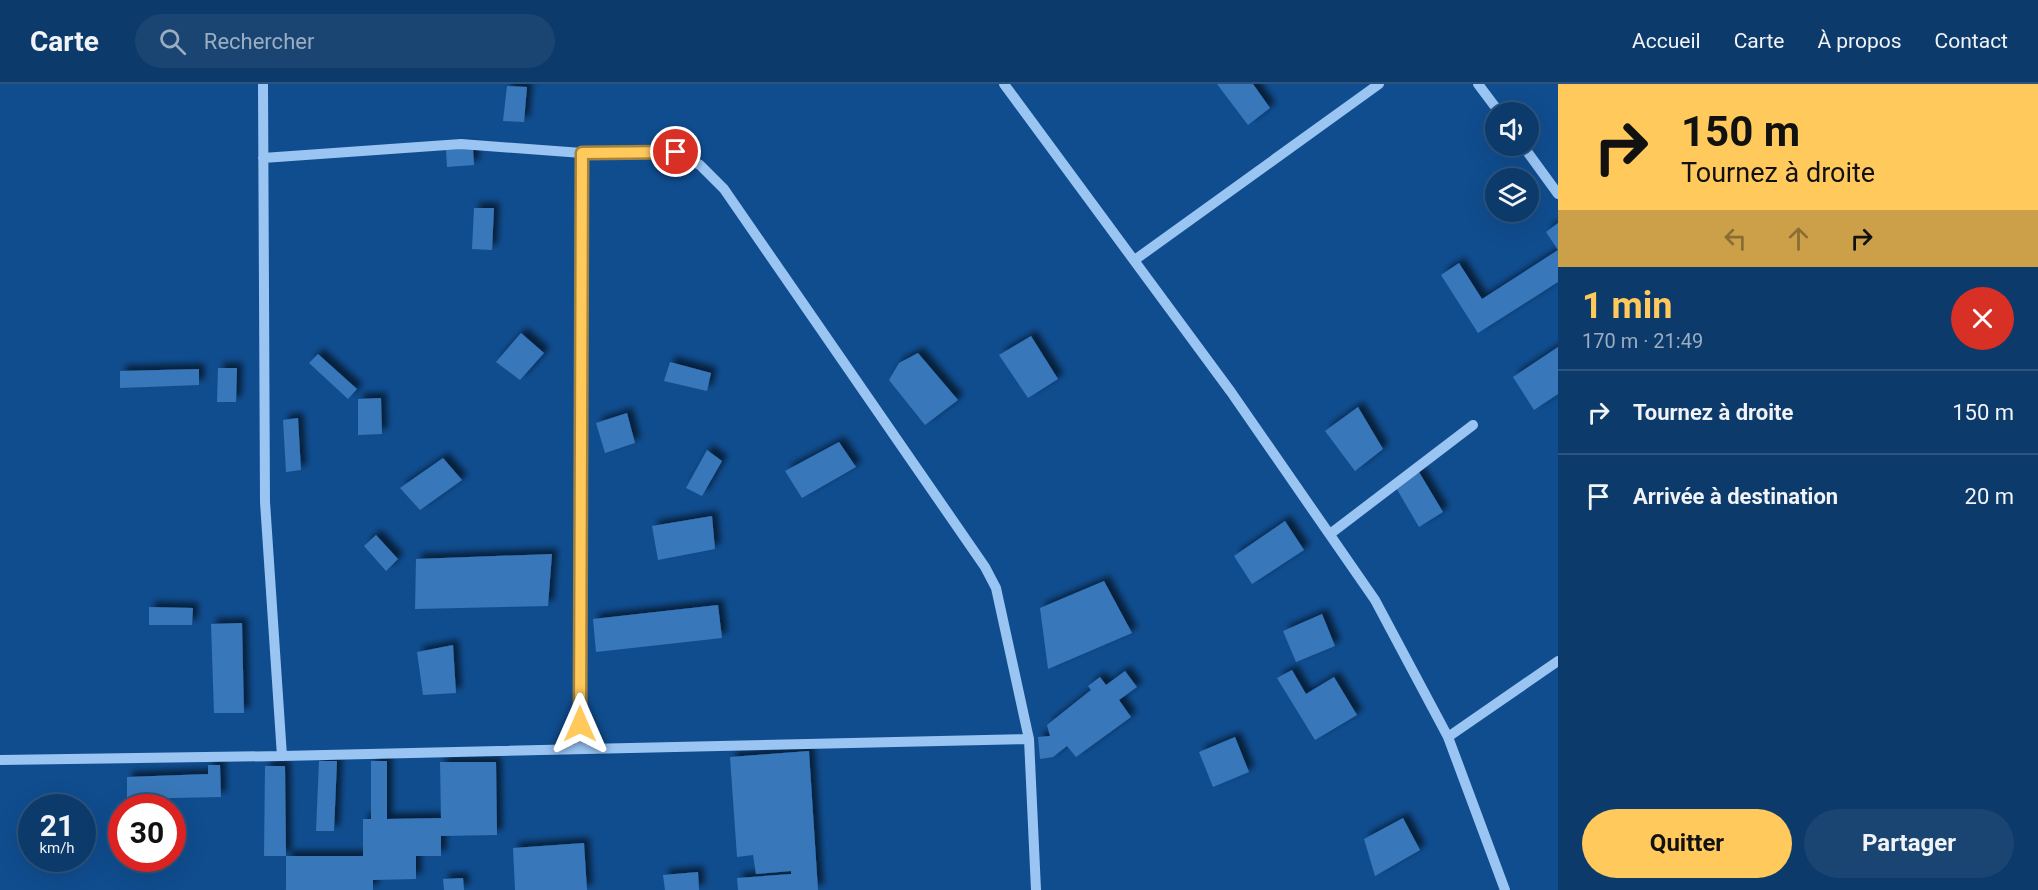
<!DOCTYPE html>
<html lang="fr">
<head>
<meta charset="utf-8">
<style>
	body { margin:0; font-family:Roboto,sans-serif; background:#1a4573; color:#f1f3f6; height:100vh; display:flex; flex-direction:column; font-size:22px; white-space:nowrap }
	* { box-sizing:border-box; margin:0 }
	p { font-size:20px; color:#9aadc1 }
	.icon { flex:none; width:33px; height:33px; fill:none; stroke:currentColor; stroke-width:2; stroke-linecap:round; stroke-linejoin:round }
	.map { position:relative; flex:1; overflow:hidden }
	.details { display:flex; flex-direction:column; background:#0c3a6b; width:480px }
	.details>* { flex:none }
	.top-card { background:#ffc95c; color:#111; overflow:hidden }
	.controls { position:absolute; left:1485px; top:18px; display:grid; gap:12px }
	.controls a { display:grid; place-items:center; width:54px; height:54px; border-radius:50%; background:#0c3a6b; box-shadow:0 6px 24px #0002,0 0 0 2px #2c547e; font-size:30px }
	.speed { position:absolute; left:18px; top:710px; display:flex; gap:12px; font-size:30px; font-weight:700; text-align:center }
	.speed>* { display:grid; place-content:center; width:78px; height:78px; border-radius:50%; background:#0c3a6b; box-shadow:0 6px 24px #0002,0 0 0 2px #2c547e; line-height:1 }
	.speed small { font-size:15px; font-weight:400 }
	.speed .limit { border:9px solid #d22; background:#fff; color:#111 }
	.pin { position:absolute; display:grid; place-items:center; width:51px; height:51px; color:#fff; margin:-26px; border:3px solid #fff; border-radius:50%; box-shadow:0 2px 6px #0007 }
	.me { position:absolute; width:66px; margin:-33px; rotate:0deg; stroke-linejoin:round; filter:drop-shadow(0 0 4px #0008) }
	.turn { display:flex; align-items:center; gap:21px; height:126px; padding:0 24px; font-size:27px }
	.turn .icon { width:78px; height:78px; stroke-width:2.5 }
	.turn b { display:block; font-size:42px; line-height:51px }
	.lanes { display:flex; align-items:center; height:57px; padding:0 24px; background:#0003; justify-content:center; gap:30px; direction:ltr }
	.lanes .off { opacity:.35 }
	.round { display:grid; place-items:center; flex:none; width:63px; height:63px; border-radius:32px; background:#1a4573 }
	.overview { display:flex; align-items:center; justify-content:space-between; height:102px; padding:0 24px }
	h1 { font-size:36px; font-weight:700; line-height:45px; color:#ffc95c }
	.primary-button { display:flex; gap:12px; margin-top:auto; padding:12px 24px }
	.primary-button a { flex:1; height:69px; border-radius:36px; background:#ffc95c; color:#111; font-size:24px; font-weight:700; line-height:69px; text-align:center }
	.primary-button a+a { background:#1a4573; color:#f1f3f6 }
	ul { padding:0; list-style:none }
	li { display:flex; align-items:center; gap:18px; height:84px; padding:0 24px; border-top:2px solid #2c547e }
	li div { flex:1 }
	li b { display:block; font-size:22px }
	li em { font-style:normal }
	header { display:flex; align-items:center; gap:36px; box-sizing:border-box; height:84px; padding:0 30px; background:#0c3a6b; border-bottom:2px solid #2c547e }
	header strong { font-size:28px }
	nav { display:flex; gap:33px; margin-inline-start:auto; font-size:21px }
	.search { width:420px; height:54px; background:#1a4573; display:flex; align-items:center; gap:15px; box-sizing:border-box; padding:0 21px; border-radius:33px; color:#9aadc1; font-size:22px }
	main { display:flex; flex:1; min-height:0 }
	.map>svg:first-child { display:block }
</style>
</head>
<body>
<header>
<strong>Carte</strong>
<div class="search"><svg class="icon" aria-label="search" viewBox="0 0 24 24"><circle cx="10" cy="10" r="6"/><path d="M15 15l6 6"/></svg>Rechercher</div>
<nav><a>Accueil</a><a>Carte</a><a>À propos</a><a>Contact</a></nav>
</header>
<main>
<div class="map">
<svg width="1558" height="806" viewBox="0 0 1558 806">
	<defs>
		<filter id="shadow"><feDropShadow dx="5.5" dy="-5.5" stdDeviation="3" flood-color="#0009"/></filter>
	</defs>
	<rect width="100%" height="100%" fill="#104d8f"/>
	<path fill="#3977b9" filter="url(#shadow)" d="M1217,0H1253L1270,24L1248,41Z
		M507,2L527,3L524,38L503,37Z
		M473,64L474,81L447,83L446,66Z
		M474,124H494L492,166L472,165Z
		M1558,139V198L1478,249L1441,191L1459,179L1482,215L1558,166L1546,148Z
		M521,249L544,269L520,296L496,278Z
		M1031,252L1058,295L1028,314L999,271Z
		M1558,263V310L1534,326L1513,293Z
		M918,269L958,316L925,341L889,296L899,279Z
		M318,270L357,305L348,315L309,279Z
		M670,278L711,289L707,307L664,297Z
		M218,284H237L236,318H217Z
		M199,285V301L120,304V287Z
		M381,314L382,350L358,351V315Z
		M1358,323L1383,365L1355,387L1325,347Z
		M627,329L635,359L605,369L596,339Z
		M298,334L301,386L286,388L283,336Z
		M839,358L856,383L802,414L785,387Z
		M707,366L722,377L702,412L686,404Z
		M443,374L462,396L420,426L400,404Z
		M1419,388L1443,428L1419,443L1395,402Z
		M712,432L715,465L658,476L652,442Z
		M1285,437L1304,466L1252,500L1234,472Z
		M376,451L398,475L386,487L364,462Z
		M552,470L548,522L415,525L416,475Z
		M1104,497L1132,549L1048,585L1040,524Z
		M718,521L722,554L596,568L593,535Z
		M149,523L193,524L192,541H149Z
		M1322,530L1335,562L1296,578L1283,547Z
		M242,539L244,629H214L211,540Z
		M453,561L456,609L423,611L417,568Z
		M1292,586L1306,610L1334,593L1357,631L1315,656L1277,594Z
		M1125,587L1137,603L1119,616L1131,633L1076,673L1067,662L1053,673L1040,675L1038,653L1050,652L1047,641L1091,606L1088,602L1100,593L1106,601Z
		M1235,653L1249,688L1213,703L1199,668Z
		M809,667L818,806H738L737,794L791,790V787L756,790L753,771L737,773L730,673Z
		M319,677H337L334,747H316Z
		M371,677H387V735L441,734L440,678H496L497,751L441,752V772H416V795L373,796V806H286V772H363V735H371Z
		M208,681H220L221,713L127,715V693L208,690Z
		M265,682H285L286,772H264Z
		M1403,734L1420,766L1375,792L1364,755Z
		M584,759L587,806H515L513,764Z
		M698,788L699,806H665L663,791Z
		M463,794L464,806H444L443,795Z"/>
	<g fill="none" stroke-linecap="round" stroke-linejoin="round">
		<path stroke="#9ac5f3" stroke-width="10" d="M263,0L265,418L282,672
			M1004,0L1231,308L1375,516L1448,653L1505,806
			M1478,0L1499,28
			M1523,62L1558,110
			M263,74L461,60L582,69L676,68L700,81L724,105L985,483L996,504L1029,655L1036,806
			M1136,175L1379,0
			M1330,450L1473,341
			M1448,653L1558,577
			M580,664L582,69
			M0,676L282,672L1029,655"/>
	</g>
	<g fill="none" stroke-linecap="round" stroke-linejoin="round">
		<defs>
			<path id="route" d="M580,640L582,69L676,68"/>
		</defs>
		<use href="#route" stroke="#a6833c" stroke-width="15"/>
		<use href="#route" stroke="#ffc95c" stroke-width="10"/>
	</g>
</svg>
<div class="controls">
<a><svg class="icon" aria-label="sound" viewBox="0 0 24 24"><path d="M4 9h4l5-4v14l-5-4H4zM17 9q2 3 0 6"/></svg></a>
<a><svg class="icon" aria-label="layers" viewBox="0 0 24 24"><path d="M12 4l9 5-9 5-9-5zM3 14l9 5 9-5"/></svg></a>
</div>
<div class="speed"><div>21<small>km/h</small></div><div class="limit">30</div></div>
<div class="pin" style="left:676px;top:68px;background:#d93025"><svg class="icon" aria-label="arrive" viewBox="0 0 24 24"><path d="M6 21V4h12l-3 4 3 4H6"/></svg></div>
<svg class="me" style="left:580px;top:640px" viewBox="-20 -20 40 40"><path d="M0-17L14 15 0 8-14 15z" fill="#ffc95c" stroke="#fff" stroke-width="4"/></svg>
</div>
<section class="details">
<div class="top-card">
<div class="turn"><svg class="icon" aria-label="right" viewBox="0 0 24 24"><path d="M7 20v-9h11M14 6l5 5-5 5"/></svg><div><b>150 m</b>Tournez à droite</div></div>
<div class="lanes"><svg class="icon off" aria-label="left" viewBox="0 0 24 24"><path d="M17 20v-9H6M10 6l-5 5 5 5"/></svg><svg class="icon off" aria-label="ahead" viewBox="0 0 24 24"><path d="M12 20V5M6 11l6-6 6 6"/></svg><svg class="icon" aria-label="right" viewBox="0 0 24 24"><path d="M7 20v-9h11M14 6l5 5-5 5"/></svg></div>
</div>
<div class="overview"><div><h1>1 min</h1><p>170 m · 21:49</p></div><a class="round" style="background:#d93025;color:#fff"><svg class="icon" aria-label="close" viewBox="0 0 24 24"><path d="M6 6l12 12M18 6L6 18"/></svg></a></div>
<ul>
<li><svg class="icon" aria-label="right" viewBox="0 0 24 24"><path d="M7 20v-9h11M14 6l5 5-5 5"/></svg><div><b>Tournez à droite</b></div><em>150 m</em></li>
<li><svg class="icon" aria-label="arrive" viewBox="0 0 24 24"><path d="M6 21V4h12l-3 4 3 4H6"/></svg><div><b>Arrivée à destination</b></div><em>20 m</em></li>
</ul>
<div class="primary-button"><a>Quitter</a><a>Partager</a></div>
</section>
</main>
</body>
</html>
